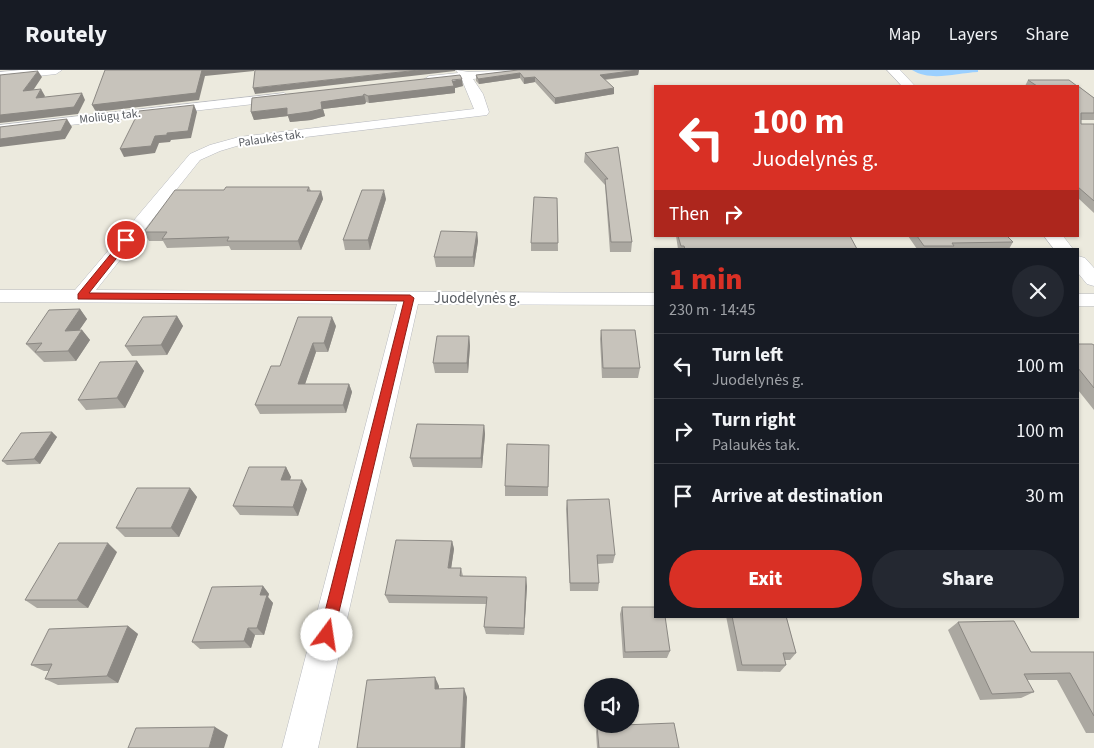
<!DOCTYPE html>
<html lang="en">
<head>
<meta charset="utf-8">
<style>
	body { margin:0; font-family:"Source Sans 3",sans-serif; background:#242831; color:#f1f3f6; height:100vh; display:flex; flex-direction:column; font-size:19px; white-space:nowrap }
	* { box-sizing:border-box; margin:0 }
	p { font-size:16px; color:#9ea1a6 }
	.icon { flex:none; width:28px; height:28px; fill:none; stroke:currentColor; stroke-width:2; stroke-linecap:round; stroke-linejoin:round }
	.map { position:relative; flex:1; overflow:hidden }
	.sheet { position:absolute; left:654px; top:178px; width:425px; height:370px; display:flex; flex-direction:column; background:#171b24; border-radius:0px; box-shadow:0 1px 4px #0004 }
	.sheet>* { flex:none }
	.hud { position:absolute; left:654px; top:15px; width:425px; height:152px; border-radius:0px; box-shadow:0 1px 4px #0004; background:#d93025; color:#fff; overflow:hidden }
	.tools { position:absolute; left:584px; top:608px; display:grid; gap:10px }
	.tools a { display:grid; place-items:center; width:55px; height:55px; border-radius:50%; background:#171b24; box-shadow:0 1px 4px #0004; font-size:25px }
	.pin { position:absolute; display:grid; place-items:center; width:42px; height:42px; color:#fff; margin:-21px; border:2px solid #fff; border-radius:50%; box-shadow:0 1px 5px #0007 }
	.me { position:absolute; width:55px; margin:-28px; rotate:14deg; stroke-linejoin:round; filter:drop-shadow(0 0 4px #0008) }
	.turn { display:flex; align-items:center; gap:18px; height:105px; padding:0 15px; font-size:22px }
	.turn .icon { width:65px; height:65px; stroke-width:2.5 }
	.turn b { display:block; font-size:35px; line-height:42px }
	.then { display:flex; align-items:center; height:48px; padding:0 15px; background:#0003; gap:10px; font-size:19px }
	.round { display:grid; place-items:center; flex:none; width:52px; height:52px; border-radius:26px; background:#242831 }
	.headline { display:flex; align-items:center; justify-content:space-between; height:85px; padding:0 15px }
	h1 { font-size:30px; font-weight:800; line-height:38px; color:#d93025 }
	.action { display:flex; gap:10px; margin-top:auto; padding:10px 15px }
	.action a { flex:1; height:58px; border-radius:30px; background:#d93025; color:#fff; font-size:20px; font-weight:800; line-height:58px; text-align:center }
	.action a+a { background:#242831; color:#f1f3f6 }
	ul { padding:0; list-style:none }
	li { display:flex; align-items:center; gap:15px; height:65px; padding:0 15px; border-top:1px solid #363941 }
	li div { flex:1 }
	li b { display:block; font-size:19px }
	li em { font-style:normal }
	header { display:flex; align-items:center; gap:30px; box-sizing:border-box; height:70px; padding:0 25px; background:#171b24; border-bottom:1px solid #363941 }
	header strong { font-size:24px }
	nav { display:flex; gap:28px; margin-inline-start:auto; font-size:18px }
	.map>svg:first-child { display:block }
</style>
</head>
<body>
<header>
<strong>Routely</strong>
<nav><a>Map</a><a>Layers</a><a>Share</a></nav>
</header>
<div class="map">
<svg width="1094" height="678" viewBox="0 0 1094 678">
	<rect width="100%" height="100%" fill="#eceade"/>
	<path fill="#9bd0ff" d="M912,0H978V2C956,3 931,12 912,0Z"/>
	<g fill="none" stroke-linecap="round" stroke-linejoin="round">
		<defs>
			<path id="minor" d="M21,0H62L56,4L0,10V2Z
				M456,0L469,2L524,0L518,4L473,9L483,24L489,42L487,45L240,75L220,81L200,90L96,220L655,223V235L418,234L318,678H282L397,234L0,232V220H75L190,84L210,75L239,67L474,39L462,10L429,14L423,10L429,6L458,3Z
				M887,0H900L915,16H902Z
				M284,23L291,27L289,30L0,63V55Z
				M1044,166H1063L1073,179H1054Z
				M1078,186L1085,188L1094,198V216L1087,214L1078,203Z
				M1078,224H1094V236H1078Z"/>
		</defs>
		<use href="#minor" stroke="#b7b9bf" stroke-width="1"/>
		<use href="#minor" fill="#fff" fill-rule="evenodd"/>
	</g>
	<path fill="#aba8a1" d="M519,0H639L638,5L605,10L614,24L555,34L535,12L524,14L520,8L479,14L476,11V5Z
		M1028,10L1077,16H1025Z
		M463,16L455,18V23L369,33L366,32L365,34L323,39L325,46L311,50L290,52L288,46L254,50L251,42L252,28Z
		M1078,16L1094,28V50H1081V54H1094V143L1078,128Z
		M618,77L632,172L631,182H610L605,115L584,92L585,83Z
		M309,117L311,121H321L323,129L301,180H231L229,176L167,178L163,171H149L144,162L224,120Z
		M557,128L558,181H531V173Z
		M386,129L370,180H345L343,170Z
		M477,162L478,171L474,197H436L434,187Z
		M676,166H850L857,179H678Z
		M908,166H1007L1013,172L1009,179H917Z
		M80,239L87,249L79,260H82L90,270L76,291L44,292L26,274Z
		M177,246L183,256L167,285L132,286L125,276Z
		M336,256L328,282H316L305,314H349L352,322L346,343L260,344L255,335L280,296Z
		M601,260L640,298L638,308H602L600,269Z
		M469,266L470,276L468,303H435L433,293Z
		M1078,274L1094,275V340L1078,320Z
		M137,291L144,301L125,338L86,340L78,330Z
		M484,355L485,364L482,398L413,397L410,388Z
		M52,362L57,367L40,394L7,395L2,391Z
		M549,375L548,426H505V416Z
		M286,397L291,407L290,410L307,419L298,446L240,445L233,436Z
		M190,418L197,427L179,467H125L116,458Z
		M567,430L615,485L613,493L597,494L599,513L598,521H570L566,439Z
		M452,471L454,479L451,498H461L463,506L527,516L524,565L486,564L484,557L486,534L389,533L385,525Z
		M117,482L88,538H37L25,530Z
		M263,516L269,524L268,527L273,533L264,565H255L251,578L200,579L192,572Z
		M622,537L670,581L667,588H623L620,544Z
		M726,546H786L796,583L790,590H785L786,595L780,602L737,601Z
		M958,552L1031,582H1094V663H1086L1057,610H1027L1034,622L1021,628L980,630L948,560Z
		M128,556L138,564L118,613L58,615L45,609L49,601H44L31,595Z
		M597,656L679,678H597L596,662Z"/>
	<path fill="#8b8883" d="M202,0H254V1L205,6L199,30L96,42L92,35Z
		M419,0H455V1L255,24L253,18Z
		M639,0L638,5L599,10L600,5Z
		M38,1L42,7L28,28L23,21Z
		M520,3V8L479,14L478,9Z
		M535,7V12L524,14V8Z
		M462,9L463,16L455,18V23L369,33L368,26Z
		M614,18V24L555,34V28Z
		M41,19L45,26L40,35L36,28Z
		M82,23L85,30L78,44L0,53V45Z
		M364,24L366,32L365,34L323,39L325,46L311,50L290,52L288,46L254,50L251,42L287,38Z
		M194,35L197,42L191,68L171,70L170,72L159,73L155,83L124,87L120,79L155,66L167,63Z
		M67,49L72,57L65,69L0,77V69Z
		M384,120L386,129L370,180L368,170Z
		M321,121L323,129L301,180L298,171Z
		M477,162L478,171L474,197L473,187Z
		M80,239L87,249L72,271L65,261Z
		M177,246L183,256L167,285L161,275Z
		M332,247L336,256L328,282L324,273Z
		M82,260L90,270L76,291L68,281Z
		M469,266L470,276L468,303L467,293Z
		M313,273L316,282L302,323L298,314Z
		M137,291L144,301L125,338L117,328Z
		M349,314L352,322L346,343L343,335Z
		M484,355L485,364L482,398L481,388Z
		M52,362L57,367L40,394L34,389Z
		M286,397L291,407L286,419L281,410Z
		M302,410L307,419L298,446L293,437Z
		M190,418L197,427L179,467L171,458Z
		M452,471L454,479L450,506L448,498Z
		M108,473L117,482L88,538L77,530Z
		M526,507L527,516L524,565V558Z
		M263,516L269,524L268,527L273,533L264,565L257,558L260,525Z
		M128,556L138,564L118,613L107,606Z
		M248,558L255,565L251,578L244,571Z
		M435,607L439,616V628L435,619Z
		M464,618L467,627L465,678H461Z
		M215,657L228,665L224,678H209Z"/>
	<path fill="#c7c3bb" stroke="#8b8883" d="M105,0H202L196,23L92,35Z
		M255,0H419L253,18Z
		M518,0H638L600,5L614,18L555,28L535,7L524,8L520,3L478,9L476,5Z
		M38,1L23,21L41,19L36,28L82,23L74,37L0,45V5Z
		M460,5L462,9L452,10L454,16L368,26L364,24L363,26L321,32L322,39L309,42L287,45V38L251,42L252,28Z
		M1028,10H1069L1077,16H1037Z
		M1078,16L1094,28V43H1081V54H1094V131L1078,117Z
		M194,35L188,61L167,63V65L155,66L151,76L120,79L139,41Z
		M67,49L61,61L0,69V57Z
		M618,77L632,172H611L605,109H608L585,83Z
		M226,117H309L307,121H321L298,171H227L229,167L162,169L167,162H144L175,120H224Z
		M362,120H384L368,170H343Z
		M534,127L557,128L558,173H531Z
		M441,161L477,162L473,187H434Z
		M678,166H850L857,179H685L684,176H681Z
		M917,166H1007L1013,172L952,173L954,176H924Z
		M80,239L65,261L82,260L68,281L35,282L42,273L26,274L49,240Z
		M177,246L161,275L125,276L143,247Z
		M298,247H332L324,273H313L298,314H349L343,335H255L271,296H280Z
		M601,260H635L640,298H603Z
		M437,266H469L467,293H433Z
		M1078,274H1092L1094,275V318L1078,298Z
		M137,291L117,328L78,330L100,292Z
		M417,354L484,355L481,388H410Z
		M52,362L34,389L2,391L21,363Z
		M507,374L549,375L548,417L505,416Z
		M249,397H286L281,410H302L293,437L233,436Z
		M137,418H190L171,458H116Z
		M609,429L615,485H597L599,513H570L567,430Z
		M396,470L452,471L448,498H461L460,506L526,507L524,558L484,557L487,527L385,525Z
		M59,473H108L77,530H25Z
		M263,516L260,525H267L257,558H248L244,571L192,572L212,517Z
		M622,537H655V546H665L670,581L625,582Z
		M732,546H786L796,583H783L786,595H742Z
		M1014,551L1031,582H1094V646L1070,603L1024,604L1034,622L992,624L958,552Z
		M128,556L107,606L45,609L52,594L31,595L49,559Z
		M435,607V619L464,618L461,678H357L367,610Z
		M674,653L679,678H599L597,656Z
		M215,657L209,678H128L136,658Z"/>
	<path fill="#d93025" stroke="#8d1f18" d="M126,168L131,170L89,223L410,225L414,228L332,571L327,573L322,571L319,565L404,231L78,229V224L123,169Z"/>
	<g text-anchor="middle" stroke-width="4" stroke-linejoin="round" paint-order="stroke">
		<g font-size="12" fill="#575b61" stroke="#fff">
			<text transform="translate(110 46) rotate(-6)" y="4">Moliūgų tak.</text>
			<text transform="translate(271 68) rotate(-8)" y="4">Palaukės tak.</text>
		</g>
		<g font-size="15" fill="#575b61" stroke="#fff">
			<text x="477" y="233">Juodelynės g.</text>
		</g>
	</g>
</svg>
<div class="tools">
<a><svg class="icon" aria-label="sound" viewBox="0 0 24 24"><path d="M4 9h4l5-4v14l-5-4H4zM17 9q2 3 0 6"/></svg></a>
</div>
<div class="pin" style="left:126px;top:170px;background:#d93025"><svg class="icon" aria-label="arrive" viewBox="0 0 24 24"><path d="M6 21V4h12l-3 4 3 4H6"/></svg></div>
<svg class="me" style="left:327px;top:565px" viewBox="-20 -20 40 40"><circle r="19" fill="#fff"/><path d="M0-13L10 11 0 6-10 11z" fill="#d93025"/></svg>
<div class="hud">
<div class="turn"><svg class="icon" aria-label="left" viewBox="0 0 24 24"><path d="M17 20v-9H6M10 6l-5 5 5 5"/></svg><div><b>100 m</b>Juodelynės g.</div></div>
<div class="then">Then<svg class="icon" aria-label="right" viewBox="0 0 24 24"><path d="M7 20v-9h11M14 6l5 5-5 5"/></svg></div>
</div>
<section class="sheet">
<div class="headline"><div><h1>1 min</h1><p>230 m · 14:45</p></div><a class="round"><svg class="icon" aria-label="close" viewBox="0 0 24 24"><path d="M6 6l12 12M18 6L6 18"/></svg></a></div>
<ul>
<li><svg class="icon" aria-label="left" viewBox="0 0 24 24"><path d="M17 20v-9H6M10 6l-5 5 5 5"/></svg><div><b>Turn left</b><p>Juodelynės g.</p></div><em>100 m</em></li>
<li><svg class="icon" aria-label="right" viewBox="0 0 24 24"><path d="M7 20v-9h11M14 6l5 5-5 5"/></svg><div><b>Turn right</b><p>Palaukės tak.</p></div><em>100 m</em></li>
<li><svg class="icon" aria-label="arrive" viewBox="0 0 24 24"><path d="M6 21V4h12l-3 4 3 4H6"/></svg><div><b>Arrive at destination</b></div><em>30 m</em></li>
</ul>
<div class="action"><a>Exit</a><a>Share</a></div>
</section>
</div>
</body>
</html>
